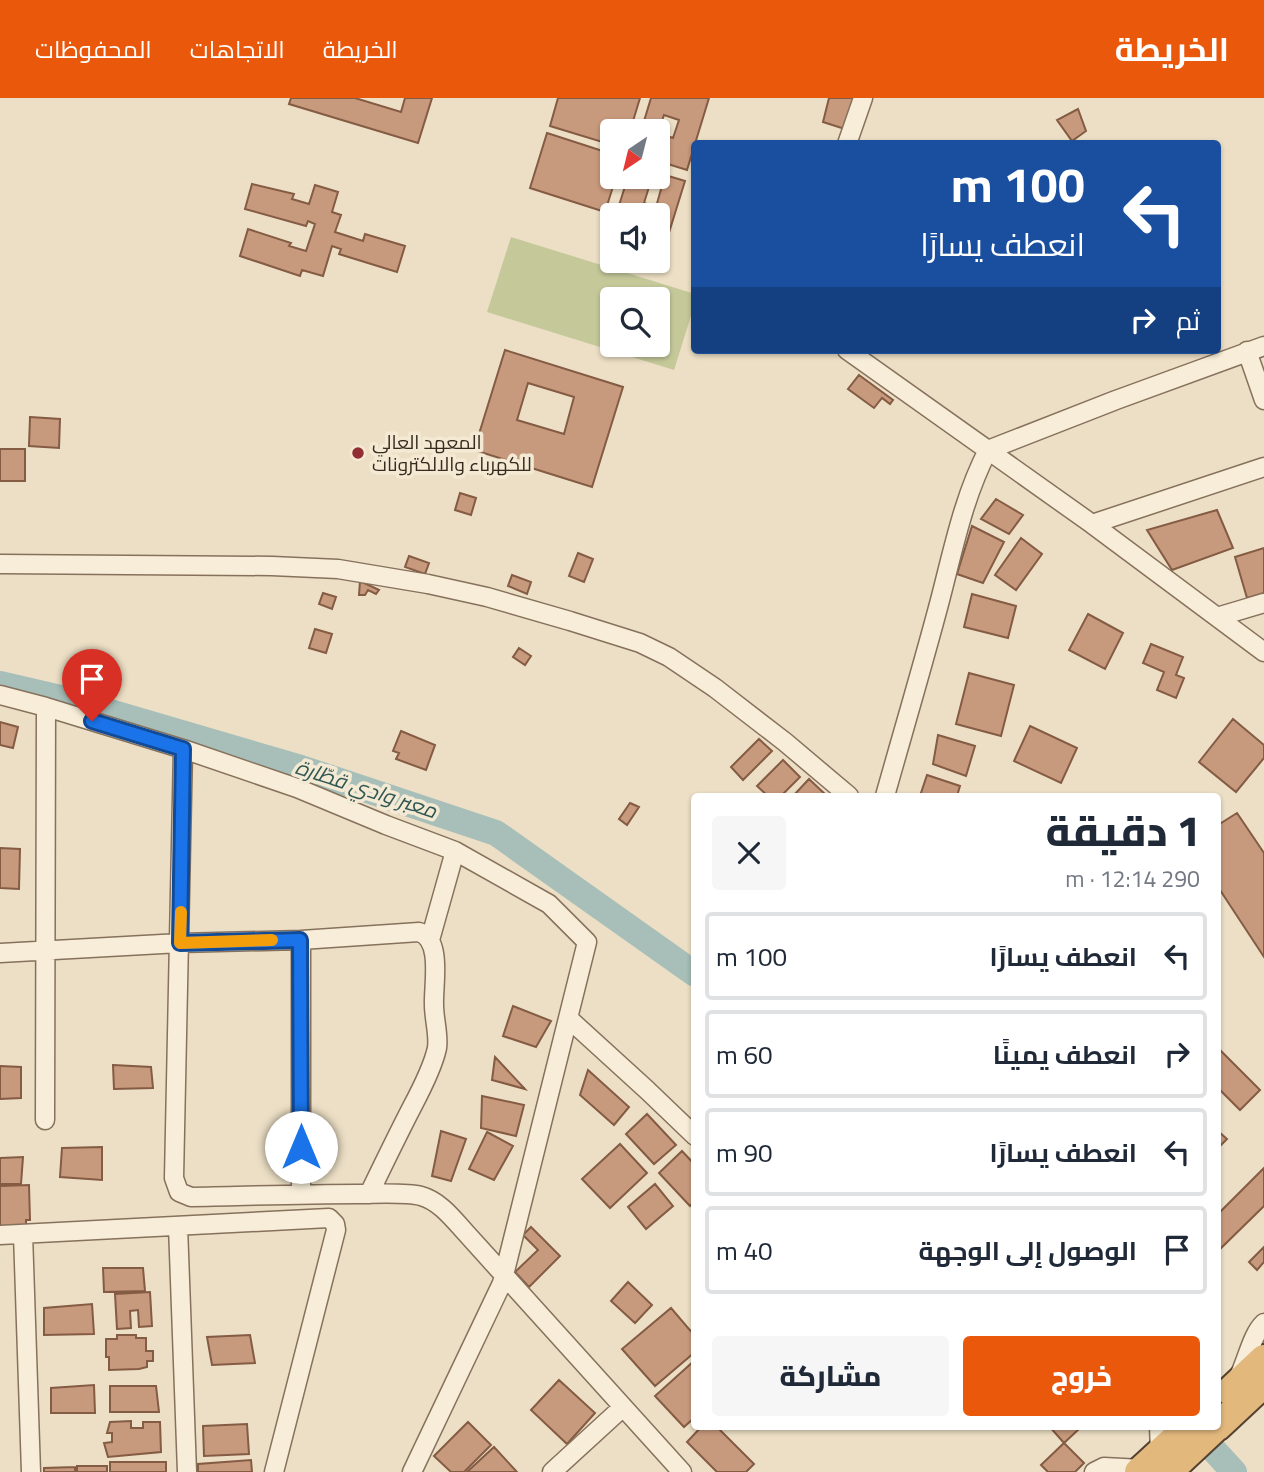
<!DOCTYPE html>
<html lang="ar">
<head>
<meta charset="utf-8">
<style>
	body { margin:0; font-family:Georgia,Cairo,serif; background:#f6f6f7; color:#1f2937; direction:rtl; height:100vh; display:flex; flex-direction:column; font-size:26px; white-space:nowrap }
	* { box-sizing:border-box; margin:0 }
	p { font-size:23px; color:#747a83 }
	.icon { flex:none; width:38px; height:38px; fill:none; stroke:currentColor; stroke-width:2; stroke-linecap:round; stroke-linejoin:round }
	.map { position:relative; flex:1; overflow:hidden; direction:ltr }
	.drawer { position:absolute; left:691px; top:695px; width:530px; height:637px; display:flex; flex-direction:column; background:#fff; border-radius:7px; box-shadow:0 2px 5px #0004; direction:rtl }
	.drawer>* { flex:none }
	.top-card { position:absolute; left:691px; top:42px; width:530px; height:214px; border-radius:7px; box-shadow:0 2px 5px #0004; direction:rtl; background:#1a4fa0; color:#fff; overflow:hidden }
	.needle { width:46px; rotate:215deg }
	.controls { position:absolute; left:600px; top:21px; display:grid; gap:14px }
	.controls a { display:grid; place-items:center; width:70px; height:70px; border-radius:7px; background:#fff; box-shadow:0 2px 5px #0004; font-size:35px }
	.pin { position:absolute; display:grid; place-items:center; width:60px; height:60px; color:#fff; margin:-72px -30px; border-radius:50% 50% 50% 0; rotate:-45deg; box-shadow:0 0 7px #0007 }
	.pin .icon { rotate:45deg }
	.me { position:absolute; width:77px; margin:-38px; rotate:0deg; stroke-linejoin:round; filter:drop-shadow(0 0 5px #0008) }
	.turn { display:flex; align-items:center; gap:24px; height:147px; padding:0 21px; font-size:32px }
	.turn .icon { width:91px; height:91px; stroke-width:2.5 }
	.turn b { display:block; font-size:49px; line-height:60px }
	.then { display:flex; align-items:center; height:66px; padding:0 21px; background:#0003; gap:14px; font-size:26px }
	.round { display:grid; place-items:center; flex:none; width:74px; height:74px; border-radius:7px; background:#f6f6f7 }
	.headline { display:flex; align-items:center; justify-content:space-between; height:119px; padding:0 21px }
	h1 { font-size:42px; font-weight:800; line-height:52px }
	.button { display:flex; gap:14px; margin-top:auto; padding:14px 21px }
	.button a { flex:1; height:80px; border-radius:7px; background:#ea580c; color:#fff; font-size:28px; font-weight:800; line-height:80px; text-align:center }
	.button a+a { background:#f6f6f7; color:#1f2937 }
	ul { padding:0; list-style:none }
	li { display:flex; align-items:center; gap:21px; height:88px; margin:0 14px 10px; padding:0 7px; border:4px solid #e0e1e3; border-radius:7px }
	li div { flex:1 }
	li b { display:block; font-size:26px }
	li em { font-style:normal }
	header { display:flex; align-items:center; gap:42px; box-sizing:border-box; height:98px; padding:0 35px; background:#ea580c; color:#fff }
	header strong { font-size:33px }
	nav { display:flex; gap:38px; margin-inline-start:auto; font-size:24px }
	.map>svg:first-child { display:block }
</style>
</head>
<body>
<header>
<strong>الخريطة</strong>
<nav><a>الخريطة</a><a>الاتجاهات</a><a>المحفوظات</a></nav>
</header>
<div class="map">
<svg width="1264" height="1374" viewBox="0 0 1264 1374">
	<rect width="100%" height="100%" fill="#ecdfc5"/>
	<path fill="#c5c99a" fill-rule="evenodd" d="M511,139L695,196V205L674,272L487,214ZM612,201H658V247H612Z"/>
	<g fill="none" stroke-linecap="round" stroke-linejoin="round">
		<path stroke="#a7bfb8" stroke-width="26" d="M0,586L69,602L301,670L496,735L695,876
			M1211,1349L1234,1374"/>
	</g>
	<path fill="#c89a7d" stroke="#845b43" stroke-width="2" fill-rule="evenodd" d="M291,0H355L401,14L405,0H432L418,45L289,6Z
		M558,0H640L630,33H612V47L550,28Z
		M651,0H709L687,72L658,63V35L673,40L679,22L664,17L658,34L641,33Z
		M829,0H857L848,32L823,24Z
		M1078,11L1086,33L1072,43L1057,22Z
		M547,35L612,56V79H616L605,114L530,90Z
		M665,77L685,83L667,141L658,138V117H651L642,114L641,117H616L627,82L649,89L644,105L656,109Z
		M252,86L294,96L292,101L309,106L315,87L338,94L332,114L341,117L335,134L363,143L365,136L405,148L397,174L339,156L341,151L332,148L323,178L302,172L300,178L240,158L248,131L291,145L289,148L306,153L315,126L308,123L306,128L245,111Z
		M505,252L623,289L592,389L474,352ZM528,285L574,299L564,336L517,322Z
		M859,277L893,302L890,306L882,300L874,310L848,291Z
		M30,319L60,321L59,350L29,348Z
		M0,351H25V383H0Z
		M460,395L476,400L471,417L455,412Z
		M996,401L1023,417L1009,436L981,421Z
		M1217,412L1233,450L1172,472L1147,432Z
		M972,428L1004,444L983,485L957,476Z
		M1021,440L1042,456L1016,492L995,477Z
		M1264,450V495L1247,500L1235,459Z
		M578,455L593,461L584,484L569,478Z
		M409,458L429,465L425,476L405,469Z
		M512,477L531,484L527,496L508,488Z
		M360,483L379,492L376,496L368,492L365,497H359Z
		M323,495L336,499L332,511L319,506Z
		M972,496L1016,508L1008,540L964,529Z
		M1088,516L1123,535L1105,571L1069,552Z
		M315,531L332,536L326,555L309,550Z
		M1151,546L1183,559L1176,577L1184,580L1176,600L1157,592L1164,574L1143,565Z
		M519,550L531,558L525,567L513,559Z
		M969,575L1014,587L1001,638L956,626Z
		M1233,621L1264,647V660L1236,694L1199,664Z
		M0,624L18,629L13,650L0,647Z
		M1030,628L1077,650L1061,685L1014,663Z
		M401,633L435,647L426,672L396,661L399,655L393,653Z
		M938,637L975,648L966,678L933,666Z
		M759,641L772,653L743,682L731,669Z
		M783,662L800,679L781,698H768L757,688Z
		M927,677L960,688L957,698H920Z
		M809,681L827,698H793Z
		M630,705L639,709L627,727L619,721Z
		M1237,715L1264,755V859L1218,789V727Z
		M0,750L20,751L19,791L0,790Z
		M513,908L551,923L536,949L503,938Z
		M1218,950L1260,992L1240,1012L1218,990Z
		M495,959L525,991L492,982Z
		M113,967L151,969L153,990L114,991Z
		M0,968L21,969V1000L0,1001Z
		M588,972L629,1009L614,1027L580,997Z
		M482,998L524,1007L516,1038L481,1030Z
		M647,1016L676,1047L654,1066L626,1036Z
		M441,1033L466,1041L451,1083L432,1078Z
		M1218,1033L1227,1041L1218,1050Z
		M487,1034L513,1048L494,1082L469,1071Z
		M620,1046L647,1075L610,1110L582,1081Z
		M102,1049V1082L60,1079L62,1050Z
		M682,1053L695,1067V1103L690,1108L659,1075Z
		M23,1059L21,1086H0V1060Z
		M1264,1070V1108L1218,1153V1116Z
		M655,1086L673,1108L646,1131L628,1109Z
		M29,1087L30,1122H26V1130H0V1088Z
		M531,1129L560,1158L529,1189L515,1174L538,1152L523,1137Z
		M1264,1149V1164L1257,1172L1249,1164Z
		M103,1170H143L145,1193L104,1194Z
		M628,1184L652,1207L635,1225L611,1203Z
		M150,1194L152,1228L139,1229L138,1212L130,1213L131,1230L117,1231L115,1196Z
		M92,1206L94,1236L44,1237V1210Z
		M671,1210L695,1238V1254L655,1288L622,1251Z
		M117,1237H136V1240H146V1253H153V1263H147V1269L139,1271L109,1272V1259H106V1241H117Z
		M250,1237L255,1265L212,1267L207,1239Z
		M695,1262V1319L684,1329L655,1298Z
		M559,1282L595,1315L567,1346L531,1312Z
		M94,1287L95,1315H51V1290Z
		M110,1288H156L159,1314H110Z
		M131,1323V1330H143V1324H160L161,1354L108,1359L104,1345L112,1344V1335H107L110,1324Z
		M468,1324L491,1347L464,1374H451L434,1358Z
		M247,1326L249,1356L204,1358L203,1328Z
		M702,1328H716L754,1366L746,1374H717L687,1344Z
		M1049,1328H1076L1079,1331L1064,1345Z
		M1064,1345L1084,1365L1075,1374H1048L1041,1367Z
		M494,1349L517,1374H467Z
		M251,1362L252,1374H198V1366Z
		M110,1364H166V1374H110Z
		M77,1368H107V1374H77Z
		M75,1369V1374H44V1370Z"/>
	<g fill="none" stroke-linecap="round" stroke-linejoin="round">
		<defs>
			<path id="minor" d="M847,46L863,0
				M847,252L1092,426L1264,554
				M1247,253L1264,302
				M1092,426L1264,369
				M0,466L272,468L338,471L428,486L487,499L570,523L640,545L669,559L715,590L785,644L849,698
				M1217,519L1264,505
				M0,597L46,609L183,651L297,690L386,727L455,753L549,806L587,844L502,1185L412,1374
				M183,651L174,1080L179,1094L191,1099C246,1098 302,1096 357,1096C374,1096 405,1094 421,1098C440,1103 454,1122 466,1135L682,1374
				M885,698C903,634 922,570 939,506C953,453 963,400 988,352L1116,302L1264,248
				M301,842V1096
				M430,842L455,753
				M0,855L180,845L301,842L419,834C443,841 433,888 434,907C434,921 439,937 437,950C433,969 421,992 412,1009C397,1038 383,1067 369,1096
				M568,920L647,992L695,1038
				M45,1022L46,609
				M178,1128L187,1374
				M23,1136L31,1374
				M0,1137L329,1120L335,1126L336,1132L274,1374
				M1239,1278C1247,1262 1252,1236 1264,1225
				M1159,1328L1160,1354
				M552,1374L623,1309
				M1094,1374L1104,1369L1142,1371"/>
			<path id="trunk" d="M1230,1293L1264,1261
				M1218,1328L1264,1285
				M1139,1374L1189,1328
				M1168,1374L1217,1328"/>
		</defs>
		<use href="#minor" stroke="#86715c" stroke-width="21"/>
		<use href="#trunk" stroke="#544030" stroke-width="32"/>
		<use href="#minor" stroke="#f7edd8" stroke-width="18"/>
		<use href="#trunk" stroke="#e2b87d" stroke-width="28"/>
	</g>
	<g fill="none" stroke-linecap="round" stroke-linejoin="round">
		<defs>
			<path id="route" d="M92,623L183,651L180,845L300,842L301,1049"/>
		</defs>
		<use href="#route" stroke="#114b97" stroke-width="18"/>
		<use href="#route" stroke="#1a73e8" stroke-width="12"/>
		<path stroke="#f59e0b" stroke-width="12" d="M181,814L180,845L272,842"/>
	</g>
	<circle fill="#922f32" stroke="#f4ead4" stroke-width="2.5" cx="358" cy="355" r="7"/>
	<g text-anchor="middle" stroke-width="7" stroke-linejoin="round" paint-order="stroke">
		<g font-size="19" fill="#372a1f" stroke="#f4ead4" text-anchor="start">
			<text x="372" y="351">المعهد العالي<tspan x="372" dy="22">للكهرباء والالكترونات</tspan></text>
		</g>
		<g font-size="21" font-style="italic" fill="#2f5652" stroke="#f4ead4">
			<text transform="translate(366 691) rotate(18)" y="7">معبر وادي قطّارة</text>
		</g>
	</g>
</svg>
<div class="controls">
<a><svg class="needle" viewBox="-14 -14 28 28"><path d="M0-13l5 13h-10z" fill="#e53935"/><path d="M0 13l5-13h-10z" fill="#747a83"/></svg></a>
<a><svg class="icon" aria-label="sound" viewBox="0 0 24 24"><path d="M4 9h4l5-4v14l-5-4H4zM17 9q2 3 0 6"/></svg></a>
<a><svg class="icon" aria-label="search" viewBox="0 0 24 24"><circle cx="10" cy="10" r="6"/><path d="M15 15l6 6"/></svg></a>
</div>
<div class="pin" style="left:92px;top:623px;background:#d93025"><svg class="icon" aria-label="arrive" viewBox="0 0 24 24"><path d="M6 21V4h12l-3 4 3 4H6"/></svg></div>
<svg class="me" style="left:301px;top:1049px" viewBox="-20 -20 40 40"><circle r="19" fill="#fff"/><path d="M0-13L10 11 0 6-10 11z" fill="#1a73e8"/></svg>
<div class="top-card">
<div class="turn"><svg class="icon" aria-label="left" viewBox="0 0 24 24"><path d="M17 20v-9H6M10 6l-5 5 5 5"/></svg><div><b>100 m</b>انعطف يسارًا</div></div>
<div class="then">ثم<svg class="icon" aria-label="right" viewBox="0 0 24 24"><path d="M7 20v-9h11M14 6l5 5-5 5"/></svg></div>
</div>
<section class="drawer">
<div class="headline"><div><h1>1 دقيقة</h1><p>290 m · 12:14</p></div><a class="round"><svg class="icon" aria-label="close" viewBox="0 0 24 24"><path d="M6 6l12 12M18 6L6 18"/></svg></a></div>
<ul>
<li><svg class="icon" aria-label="left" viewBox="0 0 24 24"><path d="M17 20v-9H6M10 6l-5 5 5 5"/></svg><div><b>انعطف يسارًا</b></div><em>100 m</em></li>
<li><svg class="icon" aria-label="right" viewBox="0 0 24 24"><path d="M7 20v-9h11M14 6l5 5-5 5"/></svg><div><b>انعطف يمينًا</b></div><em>60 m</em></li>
<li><svg class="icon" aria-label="left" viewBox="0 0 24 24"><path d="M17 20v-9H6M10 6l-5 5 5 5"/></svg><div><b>انعطف يسارًا</b></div><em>90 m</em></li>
<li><svg class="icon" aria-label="arrive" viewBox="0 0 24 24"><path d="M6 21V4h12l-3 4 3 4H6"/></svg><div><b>الوصول إلى الوجهة</b></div><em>40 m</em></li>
</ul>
<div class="button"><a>خروج</a><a>مشاركة</a></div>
</section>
</div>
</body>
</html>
